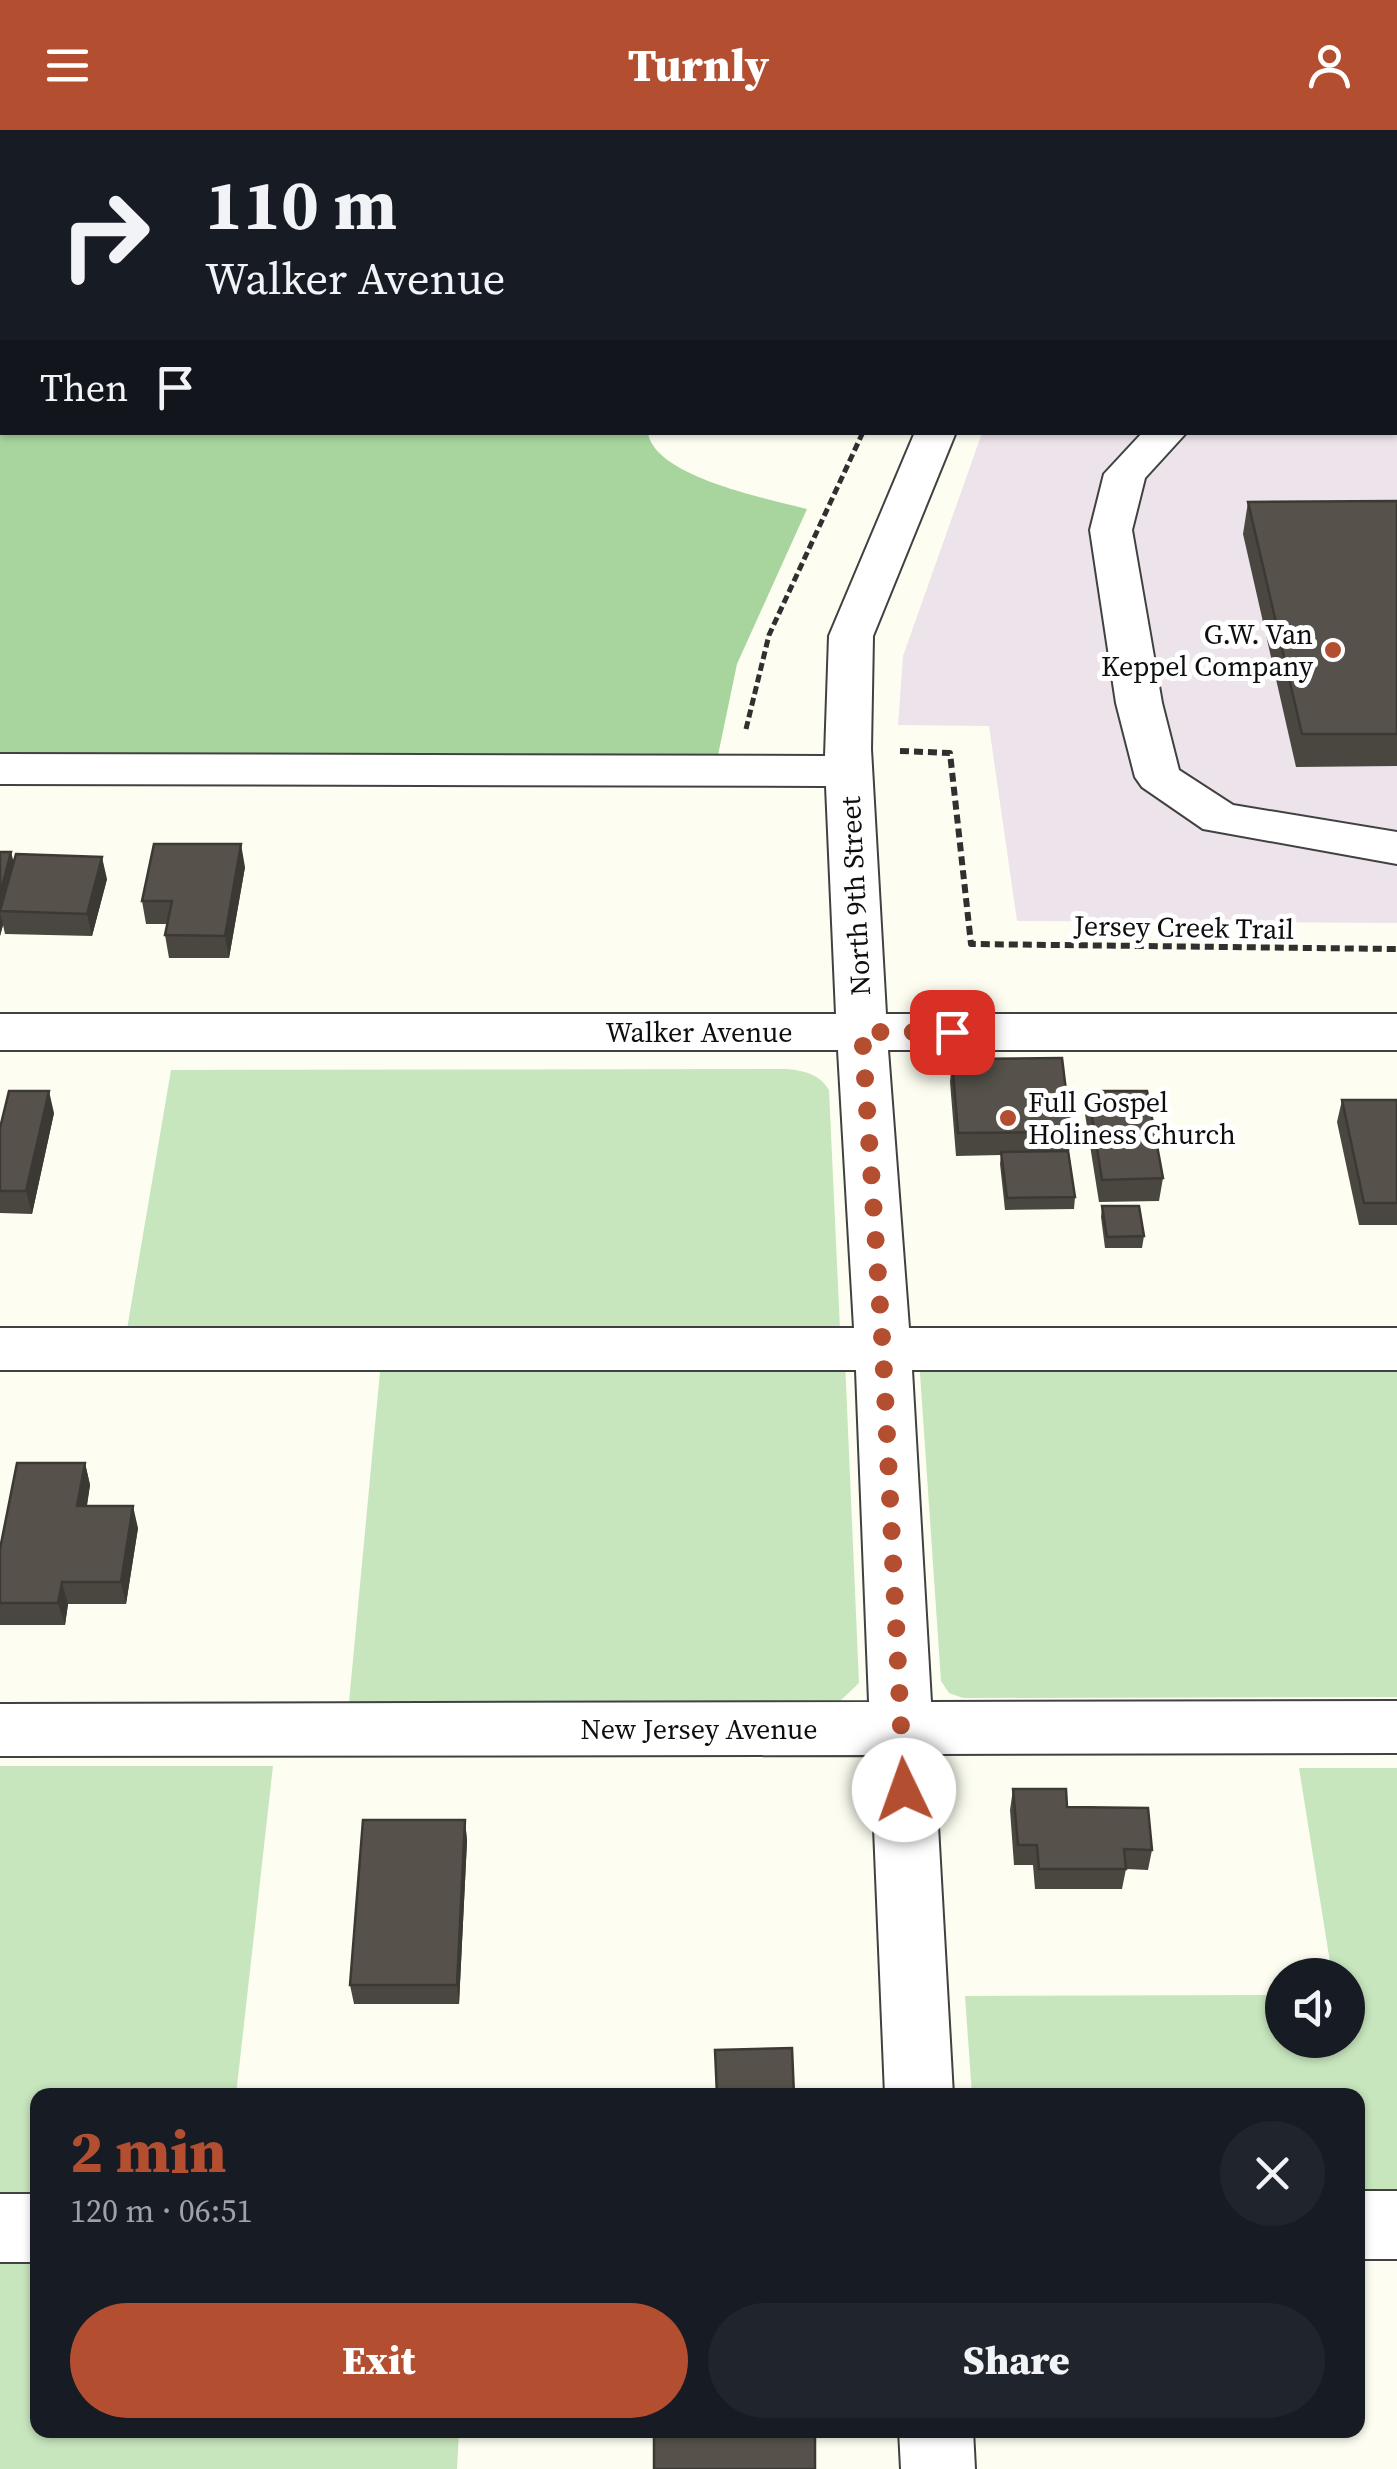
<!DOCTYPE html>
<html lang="en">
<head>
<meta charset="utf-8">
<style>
	body { margin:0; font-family:"Source Serif 4",serif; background:#20242c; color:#f1f3f6; height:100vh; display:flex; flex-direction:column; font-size:38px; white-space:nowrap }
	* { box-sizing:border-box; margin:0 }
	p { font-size:32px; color:#9ea1a6 }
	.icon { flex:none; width:55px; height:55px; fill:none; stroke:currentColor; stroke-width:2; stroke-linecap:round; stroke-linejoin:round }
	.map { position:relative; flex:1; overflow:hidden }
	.details { position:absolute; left:30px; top:1958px; width:1335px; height:350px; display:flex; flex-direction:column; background:#171b24; border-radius:20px; box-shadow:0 2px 8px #0004 }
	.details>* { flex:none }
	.guide { position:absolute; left:0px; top:0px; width:1398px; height:305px; box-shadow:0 2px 8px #0004; background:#171b24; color:#f1f3f6; overflow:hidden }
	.buttons { position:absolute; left:1265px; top:1828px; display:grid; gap:20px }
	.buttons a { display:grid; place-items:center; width:100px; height:100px; border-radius:50%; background:#171b24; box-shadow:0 2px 8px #0004; font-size:50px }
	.pin { position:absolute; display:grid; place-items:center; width:85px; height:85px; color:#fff; margin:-42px; border-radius:20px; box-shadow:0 5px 15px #0006 }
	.me { position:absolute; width:110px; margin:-55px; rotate:357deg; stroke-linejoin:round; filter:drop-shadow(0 0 8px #0008) }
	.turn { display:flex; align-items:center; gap:35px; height:210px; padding:0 40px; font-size:45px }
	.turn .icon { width:130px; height:130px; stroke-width:2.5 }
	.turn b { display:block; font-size:70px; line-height:85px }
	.then { display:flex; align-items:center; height:95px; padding:0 40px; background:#0003; gap:20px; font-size:38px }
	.round { display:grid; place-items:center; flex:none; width:105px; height:105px; border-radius:52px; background:#20242c }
	.overview { display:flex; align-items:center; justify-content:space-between; height:170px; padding:0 40px }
	h1 { font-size:60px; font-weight:800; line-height:75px; color:#b34e31 }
	.cta { display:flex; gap:20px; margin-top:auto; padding:20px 40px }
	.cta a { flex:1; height:115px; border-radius:60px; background:#b34e31; color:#fff; font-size:40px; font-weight:800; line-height:115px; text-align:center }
	.cta a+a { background:#20242c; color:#f1f3f6 }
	header { display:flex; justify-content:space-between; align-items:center; height:130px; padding:0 40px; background:#b34e31; color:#fff; font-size:45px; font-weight:800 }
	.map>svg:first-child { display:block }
</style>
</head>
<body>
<header><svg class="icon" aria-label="menu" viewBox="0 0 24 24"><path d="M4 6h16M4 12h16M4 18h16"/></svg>Turnly<svg class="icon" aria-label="person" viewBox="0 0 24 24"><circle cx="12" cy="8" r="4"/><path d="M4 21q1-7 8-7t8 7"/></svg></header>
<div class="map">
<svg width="1397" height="2339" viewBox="0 0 1397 2339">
	<rect width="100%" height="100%" fill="#fdfef1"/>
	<path fill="#ece3eb" d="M1056,0H1397V793L1017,791L989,596L898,595L903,526L982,303L1395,302V2Z"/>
	<path fill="#c7e6bd" d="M787,939C805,941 819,944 829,960L840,1199H127L171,940Z
		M1397,1228V1567L963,1568L949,1563L941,1551L919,1229Z
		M381,1231H845L859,1553L839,1572H349Z
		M0,1636H273L236,1965H38V2300H459L457,2339H0Z
		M1299,1638H1397V2067H1358V1965H972L965,1866L1282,1865V1910H1348V1845H1332Z"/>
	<path fill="#a8d59d" d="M0,0H476L481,2H2V39Z
		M0,148L2,302L648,303C655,347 769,369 807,379L737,534L718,625H0Z"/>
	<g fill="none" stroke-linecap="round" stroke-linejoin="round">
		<defs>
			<path id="minor" d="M1008,0H1044V2H1008Z
				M1395,246H1397V270H1395Z
				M915,302H956L873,506L871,619L886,884H1397V920H888L909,1198H1397V1240H912L931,1572L1397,1571V1623L934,1624L953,1965H885L871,1625L0,1626V1574L869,1572L856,1240H0V1198H854L838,920H0V884H836L826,656L0,654V624L825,626L829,506Z
				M1143,302H1187L1145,348L1132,400L1162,573L1179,640L1233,675L1397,702V734L1203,699L1142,657L1135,647L1116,573L1090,400L1104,344Z
				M1358,2061H1397V2129H1358Z
				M0,2064H38V2132H0Z
				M899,2300H973L975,2339H901Z"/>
		</defs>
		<use href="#minor" stroke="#414141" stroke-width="4"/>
		<path stroke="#303030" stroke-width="5" stroke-dasharray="8 4" stroke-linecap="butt" d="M746,599L769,505L863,302"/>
		<path stroke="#303030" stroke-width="6" stroke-dasharray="9 5" stroke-linecap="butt" d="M900,621L950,623L971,814L1397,819"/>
		<use href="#minor" fill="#fff" fill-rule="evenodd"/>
	</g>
	<path fill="#4a4740" d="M1093,0H1397V108L1395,107V2H1093Z
		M1397,371V636L1296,637L1243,404L1248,372Z
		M0,722L14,732L107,749L92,806L5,804L3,795L0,806Z
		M245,737L229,828H169L165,805L167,794H146L142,771Z
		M952,929L1071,1002L1069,1022L1075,1067L1074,1079L1005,1080L1000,1034L1001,1025L956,1026L950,952Z
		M1088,961L1163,1048L1159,1071L1099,1072L1085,984Z
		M1342,970H1397V1095H1359L1337,992Z
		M54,983L32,1084L0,1083V998Z
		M1102,1076L1144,1106L1142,1118H1105L1101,1087Z
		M85,1333L90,1355L87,1376L138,1398L126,1474H68L65,1495H0V1419Z
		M1013,1659L1067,1677L1152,1720L1148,1740L1126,1739L1122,1759H1035L1033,1735H1014L1010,1680Z
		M465,1690L467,1711L459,1874H354L350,1855Z"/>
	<path fill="#3c3934" d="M241,714L245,737L229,828L225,806Z
		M11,722L17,744L0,781V764Z
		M102,727L107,749L92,806L87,784Z
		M0,782L3,795L0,806Z
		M49,961L54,983L32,1084L26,1061Z
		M85,1333L90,1355L83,1398L77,1376Z
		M133,1376L138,1398L126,1474L121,1452Z
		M62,1452L68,1474L65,1495L58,1473Z
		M465,1690L467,1711L459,1874L457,1855Z"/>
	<path fill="#56524b" stroke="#3c3934" stroke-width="2.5" d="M1098,0H1397V76H1395V2H1099Z
		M1397,371V604H1302L1248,372Z
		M154,714H241L225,806L165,805L172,771H142Z
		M0,722H11L0,764Z
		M16,724L102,727L87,784L0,781Z
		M1062,928L1071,1002L958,1003L952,929Z
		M9,961H49L26,1061H0V998Z
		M1088,961H1147L1163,1048L1102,1050Z
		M1342,970H1397V1073H1364Z
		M1068,1021L1075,1067L1007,1068L1001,1022Z
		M1102,1076H1139L1144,1106L1107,1107Z
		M17,1333H85L77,1376H133L121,1452H62L58,1473H0V1419Z
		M1013,1659H1066L1067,1677L1148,1678L1152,1720L1124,1719L1126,1739H1039L1037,1715H1018Z
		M363,1690H465L457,1855H350Z
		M792,1918L794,1965H717L715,1920Z
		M312,1962L369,1963V1965H312Z
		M654,2300H815V2339H654Z"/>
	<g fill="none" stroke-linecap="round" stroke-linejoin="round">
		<path stroke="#b34e31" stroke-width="18" stroke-dasharray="0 32.4" d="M904,1660L883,1222L862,902H952"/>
	</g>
	<g fill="#b34e31" stroke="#fff" stroke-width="4">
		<circle cx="1333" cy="520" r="10"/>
		<circle cx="1008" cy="988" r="10"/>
	</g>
	<g text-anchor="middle" stroke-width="10" stroke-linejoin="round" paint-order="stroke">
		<g font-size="28" fill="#0e0e0e" stroke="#fff" text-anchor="end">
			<text x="1313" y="514">G.W. Van<tspan x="1313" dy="32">Keppel Company</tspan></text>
			<text x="1028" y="982" text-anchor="start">Full Gospel<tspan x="1028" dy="32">Holiness Church</tspan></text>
		</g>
		<g font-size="28" fill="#0e0e0e" stroke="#fff">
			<text transform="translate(855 766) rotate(-93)" y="10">North 9th Street</text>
			<text transform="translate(1184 797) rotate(1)" y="10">Jersey Creek Trail</text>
			<text x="699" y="912">Walker Avenue</text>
			<text x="699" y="1609">New Jersey Avenue</text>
		</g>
	</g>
</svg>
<div class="buttons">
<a><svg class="icon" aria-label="sound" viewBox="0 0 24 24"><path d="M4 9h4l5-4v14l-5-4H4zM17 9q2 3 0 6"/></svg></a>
</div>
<div class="pin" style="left:952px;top:902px;background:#d93025"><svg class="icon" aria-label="arrive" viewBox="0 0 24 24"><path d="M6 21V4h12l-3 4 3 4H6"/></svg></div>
<svg class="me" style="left:904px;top:1660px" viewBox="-20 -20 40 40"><circle r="19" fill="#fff"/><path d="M0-13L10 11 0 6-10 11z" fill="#b34e31"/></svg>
<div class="guide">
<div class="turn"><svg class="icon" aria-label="right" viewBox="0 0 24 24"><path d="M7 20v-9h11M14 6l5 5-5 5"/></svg><div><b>110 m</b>Walker Avenue</div></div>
<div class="then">Then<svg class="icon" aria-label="arrive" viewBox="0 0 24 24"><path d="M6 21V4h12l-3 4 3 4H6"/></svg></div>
</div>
<section class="details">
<div class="overview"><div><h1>2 min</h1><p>120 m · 06:51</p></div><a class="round"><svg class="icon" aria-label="close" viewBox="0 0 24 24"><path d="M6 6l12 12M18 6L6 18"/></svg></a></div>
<div class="cta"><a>Exit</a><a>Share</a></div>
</section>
</div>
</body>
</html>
